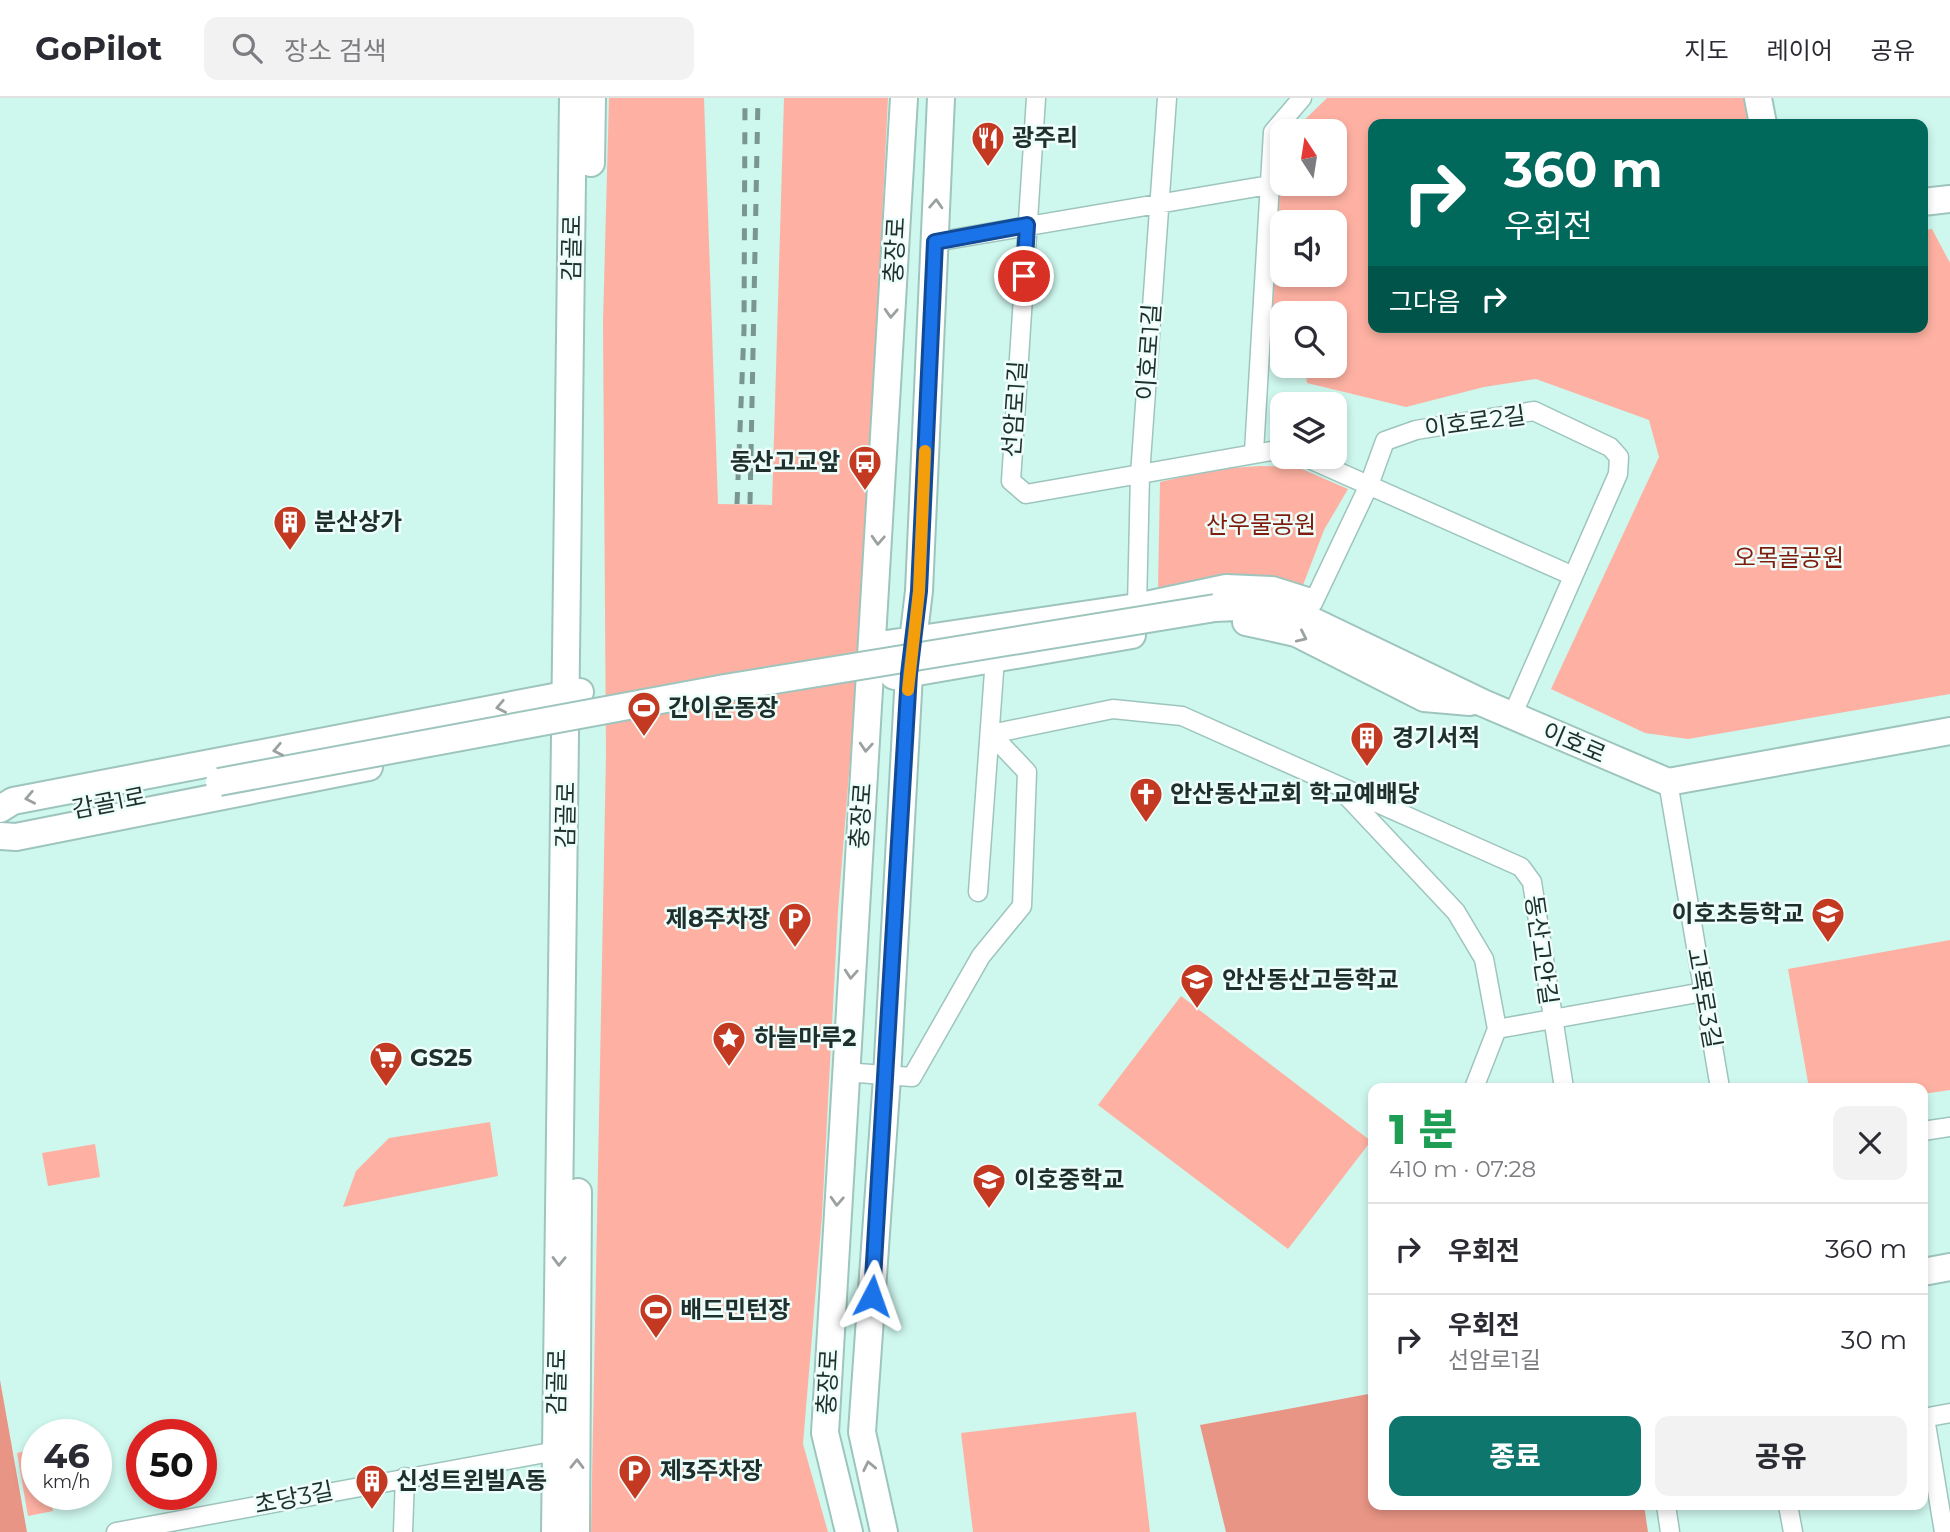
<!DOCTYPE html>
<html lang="ko">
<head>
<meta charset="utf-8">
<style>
	body { margin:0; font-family:Montserrat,"Noto Sans KR",sans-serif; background:#f2f2f3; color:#2b2b33; height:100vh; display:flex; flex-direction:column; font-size:26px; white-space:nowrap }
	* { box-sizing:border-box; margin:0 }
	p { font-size:23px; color:#7c7c81 }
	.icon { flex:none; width:38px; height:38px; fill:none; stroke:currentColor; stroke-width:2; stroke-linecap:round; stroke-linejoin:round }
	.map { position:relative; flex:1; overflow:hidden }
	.drawer { position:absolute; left:1368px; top:985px; width:560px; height:427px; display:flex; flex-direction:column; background:#fff; border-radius:14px; box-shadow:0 4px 10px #0003 }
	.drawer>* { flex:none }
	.banner { position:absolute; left:1368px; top:21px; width:560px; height:214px; border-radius:14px; box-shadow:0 4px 10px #0003; background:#00695c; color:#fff; overflow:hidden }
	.needle { width:46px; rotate:348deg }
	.tools { position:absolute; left:1270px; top:21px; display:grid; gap:14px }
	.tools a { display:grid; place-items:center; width:77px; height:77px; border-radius:14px; background:#fff; box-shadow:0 4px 10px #0003; font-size:35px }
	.speed { position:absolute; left:21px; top:1321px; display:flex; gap:14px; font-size:35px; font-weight:700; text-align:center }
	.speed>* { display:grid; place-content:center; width:91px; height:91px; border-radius:50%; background:#fff; box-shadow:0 4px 10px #0003; line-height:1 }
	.speed small { font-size:18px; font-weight:400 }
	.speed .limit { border:10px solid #d22; background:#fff; color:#111 }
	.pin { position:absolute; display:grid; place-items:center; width:60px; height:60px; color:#fff; margin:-30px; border:4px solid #fff; border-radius:50%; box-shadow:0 2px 7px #0007 }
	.me { position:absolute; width:77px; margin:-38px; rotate:4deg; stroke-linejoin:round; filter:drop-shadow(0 0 5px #0008) }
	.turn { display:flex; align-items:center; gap:24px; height:147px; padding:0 21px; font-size:32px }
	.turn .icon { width:91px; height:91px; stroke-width:2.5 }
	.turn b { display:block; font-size:49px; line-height:60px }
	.then { display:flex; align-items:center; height:66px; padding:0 21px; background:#0003; gap:14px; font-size:26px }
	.round { display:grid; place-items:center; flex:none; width:74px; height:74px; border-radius:14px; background:#f2f2f3 }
	.overview { display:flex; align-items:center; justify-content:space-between; height:119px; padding:0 21px }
	h1 { font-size:42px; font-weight:800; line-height:52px; color:#1e9e55 }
	.cta { display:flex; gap:14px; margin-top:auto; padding:14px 21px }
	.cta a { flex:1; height:80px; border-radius:14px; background:#0f766e; color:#fff; font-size:28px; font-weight:800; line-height:80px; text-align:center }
	.cta a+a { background:#f2f2f3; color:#2b2b33 }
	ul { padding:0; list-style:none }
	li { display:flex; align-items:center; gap:21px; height:91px; padding:0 21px; border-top:2px solid #e1e1e2 }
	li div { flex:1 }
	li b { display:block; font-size:26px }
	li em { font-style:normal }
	header { display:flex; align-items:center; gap:42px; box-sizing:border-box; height:98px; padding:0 35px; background:#fff; border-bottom:2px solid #e1e1e2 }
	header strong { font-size:33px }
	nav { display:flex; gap:38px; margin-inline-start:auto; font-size:24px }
	.search { width:490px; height:63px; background:#f2f2f3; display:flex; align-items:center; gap:18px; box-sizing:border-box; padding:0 24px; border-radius:14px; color:#7c7c81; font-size:26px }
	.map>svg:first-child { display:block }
</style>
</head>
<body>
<header>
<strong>GoPilot</strong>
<div class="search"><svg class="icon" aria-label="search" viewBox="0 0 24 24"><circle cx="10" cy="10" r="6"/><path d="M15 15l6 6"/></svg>장소 검색</div>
<nav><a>지도</a><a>레이어</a><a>공유</a></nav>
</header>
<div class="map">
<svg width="1950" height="1434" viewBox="0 0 1950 1434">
	<rect width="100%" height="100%" fill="#cef7ee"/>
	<path fill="#feb1a2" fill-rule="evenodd" d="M609,0H704L718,406L772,407L784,0H888L864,487L838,813L822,1118L803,1346L828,1434H591L606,656L603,225Z
		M1327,0H1744L1749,26H1374V229H1923V132L1932,131L1950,165V596L1688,641L1645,635L1551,591L1659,359L1649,322L1536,281L1484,289L1406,309L1307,285L1305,268H1335V215H1283V251L1267,247L1283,47V86H1335V33H1293ZM1283,124H1335V177H1283Z
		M1260,368L1297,369L1348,391L1324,432L1300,495C1248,482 1211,480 1158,491L1160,384L1216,371Z
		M1950,842V992L1923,996V990H1809L1788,871Z
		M1181,898L1371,1043L1288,1151L1098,1007Z
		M490,1024L498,1078L343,1109L356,1073L389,1040Z
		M95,1046L100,1079L48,1088L42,1055Z
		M1136,1314L1150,1434H973L961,1335Z
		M37,1351V1396L50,1397L53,1413L28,1418L17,1355Z"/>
	<path fill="#e99585" d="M0,1282L27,1434H0Z
		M1374,1295V1407H1644L1648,1434H1226L1200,1327Z"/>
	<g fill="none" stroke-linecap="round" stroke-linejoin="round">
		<defs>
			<path id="street" d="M1036,0L1011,383L1026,396L1283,351
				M935,144L1269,87
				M1254,354L1273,34L1302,0
				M1305,359L1571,477
				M1313,505L1369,387L1385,343L1416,332L1534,313L1610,349L1619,359L1618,376L1512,618
				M1137,509L1140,377L1167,0
				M991,636L1113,611L1182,618L1521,769L1532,784L1564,990
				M1668,684L1720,990
				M1346,697L1456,814L1484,861L1497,931
				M978,794L995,560
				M1497,931L1703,894
				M844,974L912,979L981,858L1022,808L1027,674L991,636
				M1474,990L1497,931
				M1923,1033L1950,1029
				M1923,1320L1950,1315
				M1925,1320L1944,1434
				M1666,1407L1670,1434
				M1788,1407L1793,1434
				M116,1434L556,1353
				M403,1434L405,1379"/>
			<path id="secondary" d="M1758,0L1763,26
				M591,65L592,0
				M1923,104L1950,101
				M1215,510L1256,508L1298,516L1483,605L1668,684L1950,633
				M1246,524L1296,535L1424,600L1470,604
				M873,548L1137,509L1226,490L1272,492L1307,503
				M894,578L1132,537
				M0,711L13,703L580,594
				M0,738L16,739L369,669
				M1923,1174L1950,1169
				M555,1434L573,0
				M576,1434L578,1094
				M849,1434L825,1335L904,0
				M884,1434L862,1334L887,979L909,576L919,493L941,0"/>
		</defs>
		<use href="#street" stroke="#9ec5bd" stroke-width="21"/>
		<use href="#secondary" stroke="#9ec5bd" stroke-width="30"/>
		<use href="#street" stroke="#fff" stroke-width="18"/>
		<use href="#secondary" stroke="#fff" stroke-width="26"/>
		<path stroke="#799690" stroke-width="5" stroke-dasharray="12 12" stroke-linecap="butt" d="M737,406L744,232L745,0
			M750,406L758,0"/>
		<defs>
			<path id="secondary-bridge" d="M219,684L725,590L1215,510"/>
		</defs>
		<use href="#secondary-bridge" stroke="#9ec5bd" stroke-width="30" stroke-linecap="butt"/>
		<use href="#secondary-bridge" stroke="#fff" stroke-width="26"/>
	</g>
	<defs><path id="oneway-chevron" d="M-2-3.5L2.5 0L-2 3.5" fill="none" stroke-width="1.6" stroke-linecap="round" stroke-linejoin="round" transform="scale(1.75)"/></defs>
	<g stroke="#9aa1a0">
		<use href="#oneway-chevron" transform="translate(936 106) rotate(-87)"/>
		<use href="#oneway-chevron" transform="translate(891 215) rotate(93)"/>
		<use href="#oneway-chevron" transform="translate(878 442) rotate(93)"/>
		<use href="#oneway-chevron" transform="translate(1302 539) rotate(25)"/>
		<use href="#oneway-chevron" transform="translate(501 609) rotate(169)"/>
		<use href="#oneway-chevron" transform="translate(866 649) rotate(94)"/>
		<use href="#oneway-chevron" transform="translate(278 652) rotate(169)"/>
		<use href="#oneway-chevron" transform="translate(30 700) rotate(169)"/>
		<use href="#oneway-chevron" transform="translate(851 876) rotate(94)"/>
		<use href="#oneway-chevron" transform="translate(837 1103) rotate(93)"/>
		<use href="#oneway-chevron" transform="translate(559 1163) rotate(91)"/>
		<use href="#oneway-chevron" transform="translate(577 1366) rotate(-89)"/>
		<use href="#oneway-chevron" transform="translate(869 1368) rotate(-102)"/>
	</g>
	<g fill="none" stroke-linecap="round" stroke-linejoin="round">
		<defs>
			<path id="route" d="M872,1198L909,576L919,493L935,144L1027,127L1024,178"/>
		</defs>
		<use href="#route" stroke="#114b97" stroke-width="18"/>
		<use href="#route" stroke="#1a73e8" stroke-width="12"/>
		<path stroke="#f59e0b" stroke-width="12" d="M908,592L919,493L925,353"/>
	</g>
	<defs>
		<symbol id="restaurant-pin" viewBox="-11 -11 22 30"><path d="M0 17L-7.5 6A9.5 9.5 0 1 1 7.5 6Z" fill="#c43922" stroke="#eefefa"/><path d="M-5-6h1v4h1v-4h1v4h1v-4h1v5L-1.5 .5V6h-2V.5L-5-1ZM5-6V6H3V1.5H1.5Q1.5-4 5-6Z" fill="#fff"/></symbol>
		<symbol id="bus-pin" viewBox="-11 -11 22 30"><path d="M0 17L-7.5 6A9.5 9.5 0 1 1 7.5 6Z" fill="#c43922" stroke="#eefefa"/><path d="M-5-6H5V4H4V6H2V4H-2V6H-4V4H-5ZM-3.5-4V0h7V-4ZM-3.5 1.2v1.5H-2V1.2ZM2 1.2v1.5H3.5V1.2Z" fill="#fff"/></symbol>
		<symbol id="building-pin" viewBox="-11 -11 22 30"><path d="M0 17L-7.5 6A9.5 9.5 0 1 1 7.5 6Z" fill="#c43922" stroke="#eefefa"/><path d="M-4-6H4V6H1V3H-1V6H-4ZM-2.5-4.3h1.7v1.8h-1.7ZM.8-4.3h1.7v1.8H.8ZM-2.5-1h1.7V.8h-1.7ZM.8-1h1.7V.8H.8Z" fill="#fff"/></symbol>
		<symbol id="stadium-pin" viewBox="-11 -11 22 30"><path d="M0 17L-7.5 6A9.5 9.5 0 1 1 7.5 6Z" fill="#c43922" stroke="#eefefa"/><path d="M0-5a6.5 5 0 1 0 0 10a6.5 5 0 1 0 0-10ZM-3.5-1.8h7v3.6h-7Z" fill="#fff"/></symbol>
		<symbol id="church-pin" viewBox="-11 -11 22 30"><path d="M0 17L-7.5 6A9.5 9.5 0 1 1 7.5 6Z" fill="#c43922" stroke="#eefefa"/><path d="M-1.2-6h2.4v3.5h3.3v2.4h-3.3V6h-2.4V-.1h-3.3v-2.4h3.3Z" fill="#fff"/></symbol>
		<symbol id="school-pin" viewBox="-11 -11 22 30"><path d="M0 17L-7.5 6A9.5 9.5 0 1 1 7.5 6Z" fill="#c43922" stroke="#eefefa"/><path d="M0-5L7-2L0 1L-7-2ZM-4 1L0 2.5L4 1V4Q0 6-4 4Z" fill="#fff"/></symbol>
		<symbol id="parking-pin" viewBox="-11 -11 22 30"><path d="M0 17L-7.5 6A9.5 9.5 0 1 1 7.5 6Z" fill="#c43922" stroke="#eefefa"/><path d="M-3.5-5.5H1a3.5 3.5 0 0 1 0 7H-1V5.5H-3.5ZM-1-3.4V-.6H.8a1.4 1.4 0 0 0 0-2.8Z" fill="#fff"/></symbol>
		<symbol id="sight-pin" viewBox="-11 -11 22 30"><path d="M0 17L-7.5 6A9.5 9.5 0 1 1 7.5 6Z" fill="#c43922" stroke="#eefefa"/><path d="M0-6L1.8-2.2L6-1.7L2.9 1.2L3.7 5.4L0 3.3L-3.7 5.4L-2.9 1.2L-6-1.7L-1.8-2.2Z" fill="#fff"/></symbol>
		<symbol id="supermarket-pin" viewBox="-11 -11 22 30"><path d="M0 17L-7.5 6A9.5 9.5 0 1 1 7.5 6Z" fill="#c43922" stroke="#eefefa"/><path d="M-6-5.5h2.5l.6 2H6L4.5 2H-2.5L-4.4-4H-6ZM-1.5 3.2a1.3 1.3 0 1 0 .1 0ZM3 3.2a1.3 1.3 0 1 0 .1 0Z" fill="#fff"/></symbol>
	</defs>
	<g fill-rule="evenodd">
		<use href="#restaurant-pin" x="969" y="21" width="38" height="52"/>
		<use href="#bus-pin" x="846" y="345" width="38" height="52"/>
		<use href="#building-pin" x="271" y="405" width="38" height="52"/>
		<use href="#stadium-pin" x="625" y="591" width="38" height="52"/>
		<use href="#building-pin" x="1348" y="621" width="38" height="52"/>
		<use href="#church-pin" x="1127" y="677" width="38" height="52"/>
		<use href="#school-pin" x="1809" y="797" width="38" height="52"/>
		<use href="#parking-pin" x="776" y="802" width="38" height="52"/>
		<use href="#school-pin" x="1178" y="863" width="38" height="52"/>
		<use href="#sight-pin" x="710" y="921" width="38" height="52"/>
		<use href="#supermarket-pin" x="367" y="941" width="38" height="52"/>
		<use href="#school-pin" x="970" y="1063" width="38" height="52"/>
		<use href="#stadium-pin" x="637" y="1193" width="38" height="52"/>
		<use href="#parking-pin" x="616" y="1354" width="38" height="52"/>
		<use href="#building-pin" x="353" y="1364" width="38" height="52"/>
	</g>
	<g text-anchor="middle" stroke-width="5" stroke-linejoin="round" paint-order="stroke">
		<g font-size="24" font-weight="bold" fill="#1f2f2c" stroke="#eefefa" text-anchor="start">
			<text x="1012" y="48">광주리</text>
			<text x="840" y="372" text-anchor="end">동산고교앞</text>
			<text x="314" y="432">분산상가</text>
			<text x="668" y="618">간이운동장</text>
			<text x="1392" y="648">경기서적</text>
			<text x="1170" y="704">안산동산교회 학교예배당</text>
			<text x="1804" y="824" text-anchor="end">이호초등학교</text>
			<text x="770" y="829" text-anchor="end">제8주차장</text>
			<text x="1222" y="890">안산동산고등학교</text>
			<text x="754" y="948">하늘마루2</text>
			<text x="410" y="968">GS25</text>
			<text x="1014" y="1090">이호중학교</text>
			<text x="680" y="1220">배드민턴장</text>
			<text x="660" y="1381">제3주차장</text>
			<text x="396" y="1391">신성트윈빌A동</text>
		</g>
		<g font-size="24" fill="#1f2f2c" stroke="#eefefa">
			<text transform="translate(572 150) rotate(-89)" y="8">감골로</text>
			<text transform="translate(895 152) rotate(-87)" y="8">충장로</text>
			<text transform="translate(1149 254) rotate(-86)" y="8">이호로1길</text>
			<text transform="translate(1015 311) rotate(-86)" y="8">선암로1길</text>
			<text transform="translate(1475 324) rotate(-8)" y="8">이호로2길</text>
			<text transform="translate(1574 645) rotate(23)" y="8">이호로</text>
			<text transform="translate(109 705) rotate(-11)" y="8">감골1로</text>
			<text transform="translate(566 717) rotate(-89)" y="8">감골로</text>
			<text transform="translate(861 718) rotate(-86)" y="8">충장로</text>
			<text transform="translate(1541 852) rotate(82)" y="8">동산고안길</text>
			<text transform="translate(1704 900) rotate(80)" y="8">고목로3길</text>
			<text transform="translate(557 1284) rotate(-89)" y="8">감골로</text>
			<text transform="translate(828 1284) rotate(-87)" y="8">충장로</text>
			<text transform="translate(294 1400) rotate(-11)" y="8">초당3길</text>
		</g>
		<g font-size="24" fill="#7e1d0d" stroke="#eefefa">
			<text x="1261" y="435">산우물공원</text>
			<text x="1789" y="468">오목골공원</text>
		</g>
	</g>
</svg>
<div class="tools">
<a><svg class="needle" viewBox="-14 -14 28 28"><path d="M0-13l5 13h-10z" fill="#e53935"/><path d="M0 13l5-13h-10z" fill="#7c7c81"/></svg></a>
<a><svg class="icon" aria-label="sound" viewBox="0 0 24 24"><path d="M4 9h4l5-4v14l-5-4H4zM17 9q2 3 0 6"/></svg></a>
<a><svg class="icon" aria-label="search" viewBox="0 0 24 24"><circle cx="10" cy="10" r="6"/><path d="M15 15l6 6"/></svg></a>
<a><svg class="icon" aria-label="layers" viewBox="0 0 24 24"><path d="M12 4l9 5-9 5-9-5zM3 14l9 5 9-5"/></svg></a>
</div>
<div class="speed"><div>46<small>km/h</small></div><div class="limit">50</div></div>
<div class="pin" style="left:1024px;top:178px;background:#d93025"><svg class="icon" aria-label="arrive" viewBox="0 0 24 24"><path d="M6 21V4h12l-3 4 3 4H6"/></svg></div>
<svg class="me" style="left:872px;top:1198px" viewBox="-20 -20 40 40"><path d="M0-17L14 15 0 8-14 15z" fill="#1a73e8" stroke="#fff" stroke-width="4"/></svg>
<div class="banner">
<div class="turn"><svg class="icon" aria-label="right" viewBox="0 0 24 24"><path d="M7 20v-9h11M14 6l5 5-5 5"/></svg><div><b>360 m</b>우회전</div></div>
<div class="then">그다음<svg class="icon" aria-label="right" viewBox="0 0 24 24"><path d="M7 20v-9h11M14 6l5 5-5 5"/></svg></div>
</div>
<section class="drawer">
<div class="overview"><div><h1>1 분</h1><p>410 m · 07:28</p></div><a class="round"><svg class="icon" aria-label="close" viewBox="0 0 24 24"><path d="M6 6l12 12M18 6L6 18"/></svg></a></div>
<ul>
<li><svg class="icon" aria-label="right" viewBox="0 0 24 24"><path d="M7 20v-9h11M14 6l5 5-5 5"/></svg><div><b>우회전</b></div><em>360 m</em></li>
<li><svg class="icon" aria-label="right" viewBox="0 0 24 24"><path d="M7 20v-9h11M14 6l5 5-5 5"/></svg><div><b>우회전</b><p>선암로1길</p></div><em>30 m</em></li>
</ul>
<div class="cta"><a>종료</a><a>공유</a></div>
</section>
</div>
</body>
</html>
